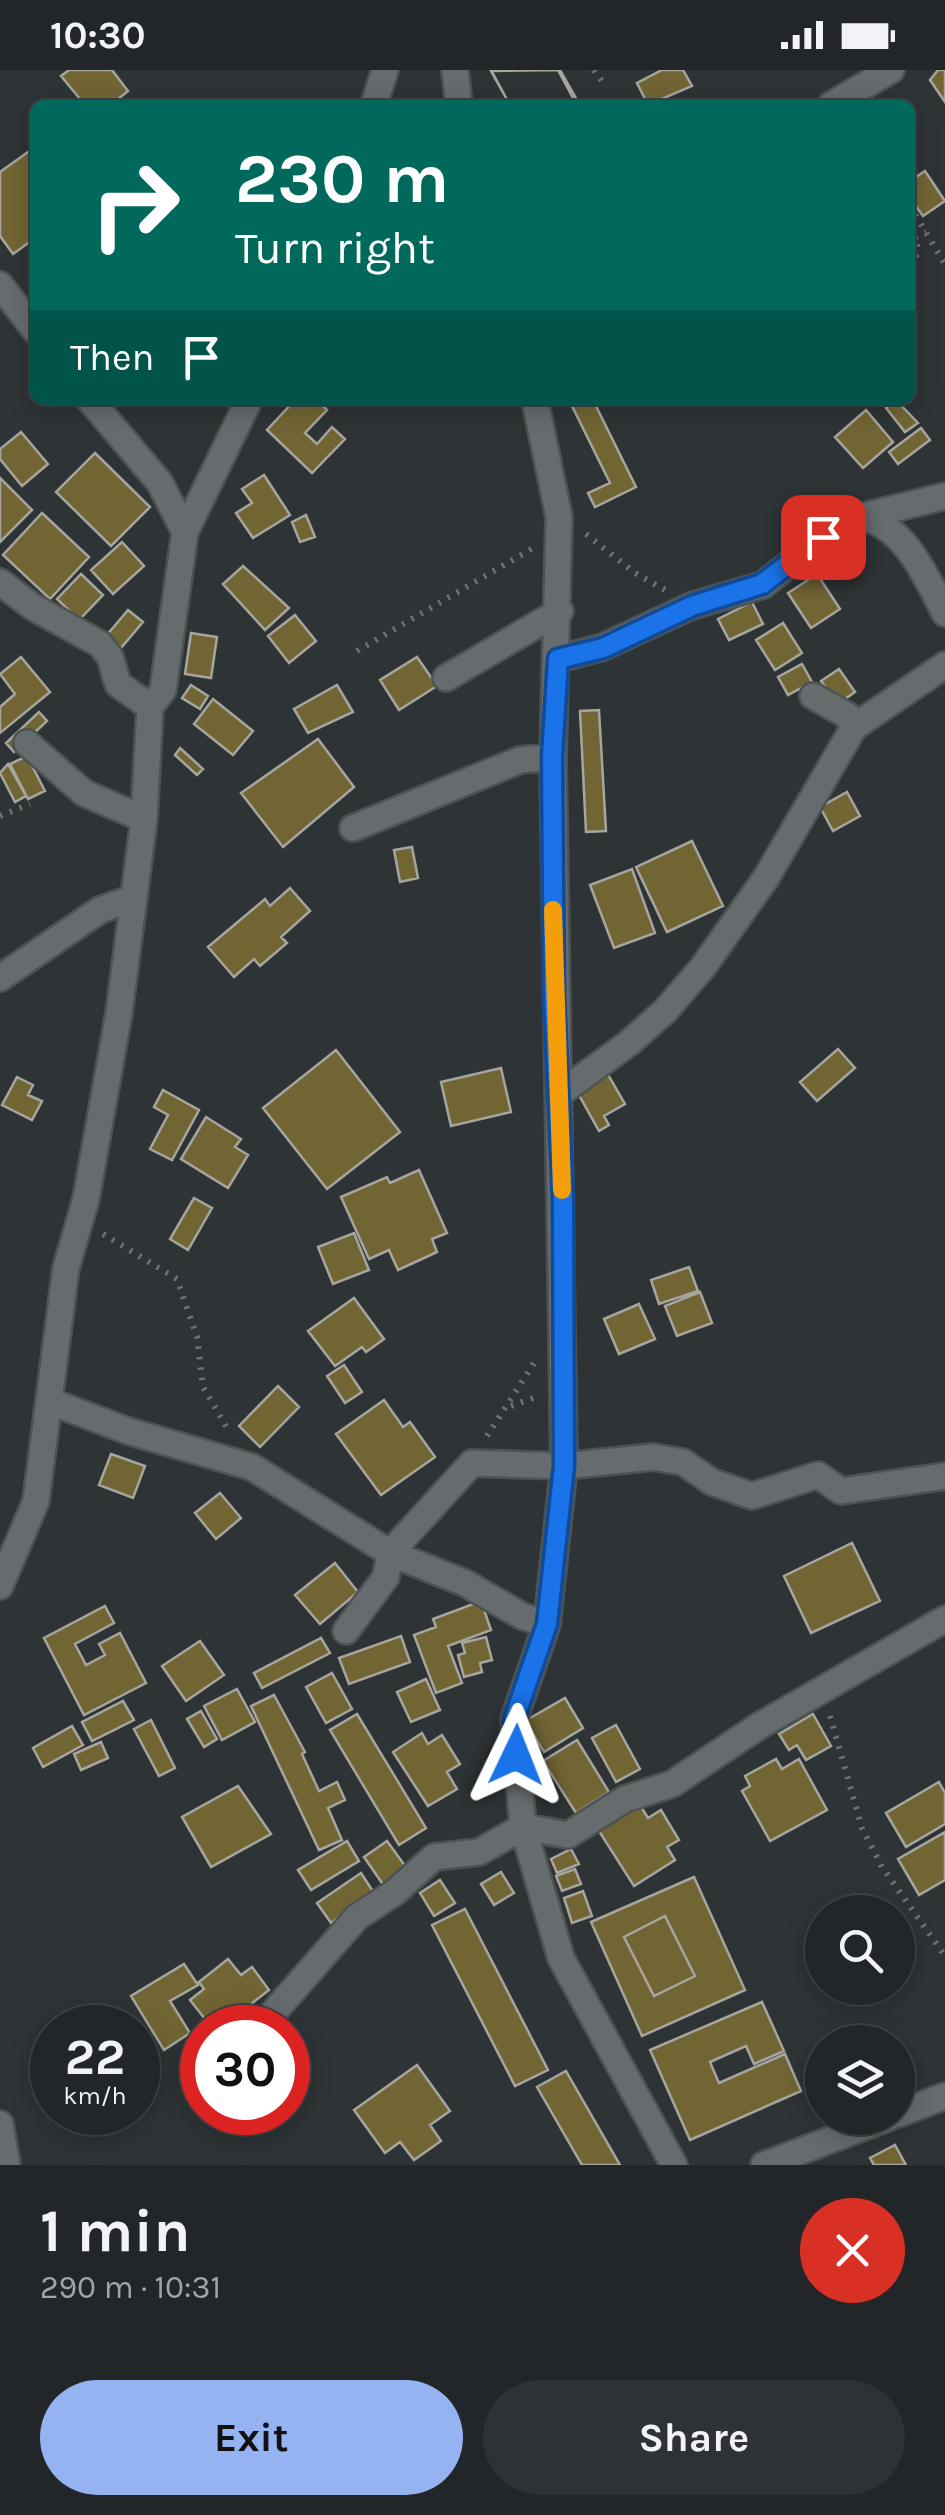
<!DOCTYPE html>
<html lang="en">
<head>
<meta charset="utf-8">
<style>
	body { margin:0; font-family:Karla,sans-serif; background:#2e3234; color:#f1f3f6; height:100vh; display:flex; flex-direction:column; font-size:38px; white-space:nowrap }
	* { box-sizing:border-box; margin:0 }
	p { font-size:32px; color:#a2a5a8 }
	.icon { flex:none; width:55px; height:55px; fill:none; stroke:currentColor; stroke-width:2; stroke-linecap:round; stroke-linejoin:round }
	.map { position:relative; height:2095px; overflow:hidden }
	.drawer { display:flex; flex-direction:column; background:#222628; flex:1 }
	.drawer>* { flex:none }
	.hud { position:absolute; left:30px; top:30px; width:885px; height:305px; border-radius:15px; box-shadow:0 5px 25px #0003,0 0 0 2px #3f4345; background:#00695c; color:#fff; overflow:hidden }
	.buttons { position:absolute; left:805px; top:1825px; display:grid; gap:20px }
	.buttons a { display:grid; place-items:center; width:110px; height:110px; border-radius:50%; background:#222628; box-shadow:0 5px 25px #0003,0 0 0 2px #3f4345; font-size:50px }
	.speed { position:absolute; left:30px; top:1935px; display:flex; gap:20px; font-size:50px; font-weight:700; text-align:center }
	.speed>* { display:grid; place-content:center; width:130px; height:130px; border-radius:50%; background:#222628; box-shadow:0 5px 25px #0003,0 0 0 2px #3f4345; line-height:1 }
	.speed small { font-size:25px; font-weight:400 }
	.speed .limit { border:15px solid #d22; background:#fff; color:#111 }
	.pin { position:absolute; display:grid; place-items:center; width:85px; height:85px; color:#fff; margin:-42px; border-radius:20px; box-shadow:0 5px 15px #0006 }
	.me { position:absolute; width:110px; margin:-55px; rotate:2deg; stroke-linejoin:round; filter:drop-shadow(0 0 8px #0008) }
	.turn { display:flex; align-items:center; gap:35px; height:210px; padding:0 40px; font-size:45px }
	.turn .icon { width:130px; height:130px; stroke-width:2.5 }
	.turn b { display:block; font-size:70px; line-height:85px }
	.then { display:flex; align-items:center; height:95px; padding:0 40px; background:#0003; gap:20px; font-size:38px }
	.round { display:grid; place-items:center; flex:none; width:105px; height:105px; border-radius:52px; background:#2e3234 }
	.overview { display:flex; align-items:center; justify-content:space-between; height:170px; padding:0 40px }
	h1 { font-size:60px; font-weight:700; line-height:75px }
	.action { display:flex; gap:20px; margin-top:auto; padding:20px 40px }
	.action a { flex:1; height:115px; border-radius:60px; background:#95b2f1; color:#111; font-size:40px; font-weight:700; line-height:115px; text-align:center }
	.action a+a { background:#2e3234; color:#f1f3f6 }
	.status { display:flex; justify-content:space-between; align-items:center; height:70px; padding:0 50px; background:#222628; direction:ltr }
	.status svg { height:28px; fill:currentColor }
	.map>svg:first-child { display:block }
</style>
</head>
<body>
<div class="status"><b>10:30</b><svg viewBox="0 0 49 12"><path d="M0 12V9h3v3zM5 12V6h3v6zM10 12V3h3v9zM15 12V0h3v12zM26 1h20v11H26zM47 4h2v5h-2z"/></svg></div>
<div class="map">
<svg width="945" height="2095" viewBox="0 0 945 2095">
	<rect width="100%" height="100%" fill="#2e3335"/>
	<path fill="#726534" stroke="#a6a59f" stroke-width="2.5" fill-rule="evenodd" d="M69,0H112L128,21L111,35H85L61,6Z
		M491,0H558L574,30L565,35H510Z
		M560,0L577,30L568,35H510L491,1Z
		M662,0H683L692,16L648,35L637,13Z
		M938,0H945V32L930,10Z
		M35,77V168L13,184L0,166V102Z
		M925,101L945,131L923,146L910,128V111Z
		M295,330H317L327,340L305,363L317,374L332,357L345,369L312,403L267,360Z
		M569,330H593L636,417L595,437L588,423L610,413Z
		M896,330L918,353L905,362L886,338Z
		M866,340L893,372L863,398L835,367Z
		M921,358L930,370L898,394L889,382Z
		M21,362L48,394L22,416L0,389V379Z
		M95,383L150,437L111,476L56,422Z
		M264,405L290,445L253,468L236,443L252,433L242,419Z
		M0,408L32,440L0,472Z
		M42,443L89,487L50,529L3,485Z
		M306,445L315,467L300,472L292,452Z
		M122,472L144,496L113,524L91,500Z
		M243,496L289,538L265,560L223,514Z
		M81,504L103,525L79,550L57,529Z
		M817,504L840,539L811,558L788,523Z
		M752,532L763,554L729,570L718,549Z
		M128,540L143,552L121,578L106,566Z
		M295,545L316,571L289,593L268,566Z
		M783,553L802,583L775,600L756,570Z
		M191,563L217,567L211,608L185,604Z
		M21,587L50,622L0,663V637L15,624L0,604Z
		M417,587L437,616L399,640L380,610Z
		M802,594L812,612L788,625L778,607Z
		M839,599L855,622L838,634L821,611Z
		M191,615L208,626L200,639L182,628Z
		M337,615L353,642L308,663L294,639Z
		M213,629L253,661L233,685L194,654Z
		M599,640L606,761L586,762L580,641Z
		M39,642L47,651L14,682L6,673Z
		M318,669L354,717L283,777L241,723Z
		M180,678L203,699L197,705L175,685Z
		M27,686L45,721L28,729L10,694Z
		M8,694L26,726L15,732L0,703Z
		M847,722L860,746L833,761L820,737Z
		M692,771L723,836L667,862L636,797Z
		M412,777L418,808L400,812L394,780Z
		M632,799L655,863L614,878L590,815Z
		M290,818L310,841L281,867L287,873L260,896L254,889L234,907L208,877L265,829L270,836Z
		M838,979L855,998L817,1031L800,1012Z
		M336,980L400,1062L327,1119L263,1038Z
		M501,998L511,1042L451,1056L441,1012Z
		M606,1001L625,1034L604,1046L609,1055L599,1061L575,1018Z
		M17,1007L33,1015L28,1025L42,1031L32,1050L2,1035Z
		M163,1020L199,1040L172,1090L150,1079L168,1045L154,1037Z
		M206,1047L241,1069L235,1077L248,1085L228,1118L181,1089Z
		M419,1100L447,1163L432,1169L437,1182L398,1200L389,1180L369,1189L341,1127L387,1107L390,1113Z
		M194,1128L212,1138L188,1180L170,1169Z
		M354,1163L369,1200L333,1214L318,1177Z
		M689,1197L698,1221L659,1234L651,1210Z
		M700,1222L712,1253L677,1266L665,1236Z
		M354,1228L384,1269L366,1282L362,1277L335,1296L308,1261Z
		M639,1234L655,1269L619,1284L604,1249Z
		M344,1295L362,1322L345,1333L327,1306Z
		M278,1316L299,1337L260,1377L239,1356Z
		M384,1330L403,1357L410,1352L435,1387L381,1425L336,1364Z
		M111,1384L145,1396L133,1428L99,1415Z
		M220,1423L241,1448L216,1469L195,1443Z
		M852,1473L880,1531L811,1563L784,1506Z
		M335,1493L358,1522L320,1554L295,1525Z
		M481,1531L491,1560L448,1576L462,1613L436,1623L414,1565L436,1557L433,1549Z
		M105,1536L114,1553L75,1574L86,1595L105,1585L99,1574L120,1563L146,1613L84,1645L44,1568Z
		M401,1566L410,1592L349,1614L339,1588Z
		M486,1567L492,1590L480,1593L482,1602L464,1607L458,1585L465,1583L462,1573Z
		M321,1568L330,1583L262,1618L254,1603Z
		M200,1571L224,1605L186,1631L162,1596Z
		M332,1603L352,1639L326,1653L306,1617Z
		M426,1609L440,1640L411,1652L397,1622Z
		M237,1619L255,1652L222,1670L204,1636Z
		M274,1625L305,1682L302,1684L319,1721L337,1712L345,1730L328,1738L342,1770L319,1780L251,1636Z
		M565,1628L583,1658L544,1682L525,1651Z
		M123,1631L134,1650L92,1671L82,1652Z
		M201,1641L217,1669L204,1677L187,1649Z
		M357,1644L426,1758L399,1775L330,1660Z
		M813,1644L831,1676L806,1690L797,1675L789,1680L779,1664Z
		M151,1650L175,1698L159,1706L134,1659Z
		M616,1655L640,1699L616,1712L592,1668Z
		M72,1656L83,1675L43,1697L33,1678Z
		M422,1663L428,1674L442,1665L460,1694L447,1702L457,1719L428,1736L393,1682Z
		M577,1670L609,1722L576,1743L543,1691Z
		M101,1672L108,1688L81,1700L74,1684Z
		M776,1689L782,1699L799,1689L827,1740L770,1771L742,1721L750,1716L745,1706Z
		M939,1712L945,1723V1754L906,1777L886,1743Z
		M238,1716L271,1764L211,1797L182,1747Z
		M638,1732L648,1748L661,1740L679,1770L667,1777L675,1790L634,1816L597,1758Z
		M945,1762V1810L919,1825L898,1789Z
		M347,1771L359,1791L311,1820L298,1800Z
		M387,1771L408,1800L384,1816L364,1787Z
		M571,1779L579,1794L557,1803L551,1789Z
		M575,1799L581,1814L562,1821L556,1806Z
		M501,1802L514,1823L494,1835L481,1814Z
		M361,1803L374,1823L331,1853L317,1833Z
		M694,1807L745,1920L642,1966L591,1852ZM665,1846L695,1906L654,1926L624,1867Z
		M440,1810L455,1833L434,1846L420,1823Z
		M583,1821L592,1846L572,1853L564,1828Z
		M465,1839L548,2000L515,2016L432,1855Z
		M665,1846L695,1906L654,1926L624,1867Z
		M228,1889L241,1905L252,1897L269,1920L220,1958H212L190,1930L204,1919L199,1912Z
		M184,1894L198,1915L170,1931L190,1963L164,1980L131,1926Z
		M762,1932L784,1981L754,1994L746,1976L710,1992L719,2013L785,1984L801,2021L690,2070L650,1980Z
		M417,1995L450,2041L430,2055L441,2071L414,2090L400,2072L385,2083L354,2040Z
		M566,2001L620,2095H582L537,2017Z
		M895,2075L906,2095H874L870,2088Z"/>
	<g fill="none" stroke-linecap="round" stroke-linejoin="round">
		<defs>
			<path id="minor" d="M455,0L459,35
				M374,35L385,0
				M831,35L891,0
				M0,215L35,260
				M90,330L160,413L185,462
				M535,330L559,447L553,687L564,1396L547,1554L514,1649L523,1757L561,1888L674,2095
				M860,447C905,455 925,505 945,543
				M0,512L33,537L100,574L110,587L118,614L150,637
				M558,589L603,577L691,536L763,515L823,467L860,447L945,426
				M446,608L560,541
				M813,626L848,646L854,657
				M27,673L84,723L144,749
				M353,758L520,690L553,687
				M0,908L100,840L131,829
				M559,1024L629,973L665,941L703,897L766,808L854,657L945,595
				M49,1331L128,1361L252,1397L390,1483L465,1513L522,1546L547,1554
				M0,1516L36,1431L66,1198L86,1129L119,943L144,749L150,637L163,620L185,462L249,330
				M346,1561L386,1507L390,1483L472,1393L564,1396L653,1387L683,1392L712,1412L752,1426L818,1405L841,1421L945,1406
				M260,1958L357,1847L394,1823L434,1787L479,1782L523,1757L568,1765L625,1729L672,1714L759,1656L945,1549
				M898,2044L945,2026
				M0,2054L7,2095
				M764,2095L888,2048"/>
		</defs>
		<use href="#minor" stroke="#4d5253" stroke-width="30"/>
		<path stroke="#6d7273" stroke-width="6" stroke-dasharray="2.5 8" stroke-linecap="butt" d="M594,0L604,14
			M910,136L945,194
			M910,195L919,182L915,167L926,162
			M586,464L635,503L665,520
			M357,581L533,478
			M0,746L30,734
			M103,1164L177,1209L197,1267L203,1317L230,1363
			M511,1336L536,1327
			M487,1366L534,1293
			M830,1646L862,1758L882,1797L945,1886"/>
		<use href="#minor" stroke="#666b6d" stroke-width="25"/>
	</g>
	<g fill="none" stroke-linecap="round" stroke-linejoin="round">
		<defs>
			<path id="route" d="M516,1685L514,1649L547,1554L564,1396L563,1129L554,928L552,687L558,589L603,578L692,536L762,514L823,467"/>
		</defs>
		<use href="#route" stroke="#114b97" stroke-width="25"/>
		<use href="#route" stroke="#1a73e8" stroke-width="18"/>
		<path stroke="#f59e0b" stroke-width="18" d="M553,840L562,1120"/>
	</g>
</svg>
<div class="buttons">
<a><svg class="icon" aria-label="search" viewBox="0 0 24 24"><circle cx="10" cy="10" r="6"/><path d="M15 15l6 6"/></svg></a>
<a><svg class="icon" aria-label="layers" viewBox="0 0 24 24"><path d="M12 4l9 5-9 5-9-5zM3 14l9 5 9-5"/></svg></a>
</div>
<div class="speed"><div>22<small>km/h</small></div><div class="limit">30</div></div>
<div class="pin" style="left:823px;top:467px;background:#d93025"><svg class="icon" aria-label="arrive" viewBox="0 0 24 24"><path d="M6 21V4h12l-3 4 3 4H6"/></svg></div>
<svg class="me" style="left:516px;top:1685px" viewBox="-20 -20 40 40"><path d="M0-17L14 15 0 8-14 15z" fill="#1a73e8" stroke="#fff" stroke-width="4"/></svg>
<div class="hud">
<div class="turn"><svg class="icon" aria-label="right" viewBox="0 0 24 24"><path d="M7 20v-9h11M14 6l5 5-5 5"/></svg><div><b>230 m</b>Turn right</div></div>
<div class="then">Then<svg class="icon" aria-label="arrive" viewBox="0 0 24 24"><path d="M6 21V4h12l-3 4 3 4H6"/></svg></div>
</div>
</div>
<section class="drawer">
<div class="overview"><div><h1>1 min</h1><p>290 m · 10:31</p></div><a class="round" style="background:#d93025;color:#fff"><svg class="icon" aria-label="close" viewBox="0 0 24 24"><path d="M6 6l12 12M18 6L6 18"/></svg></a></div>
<div class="action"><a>Exit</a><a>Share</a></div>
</section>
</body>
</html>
